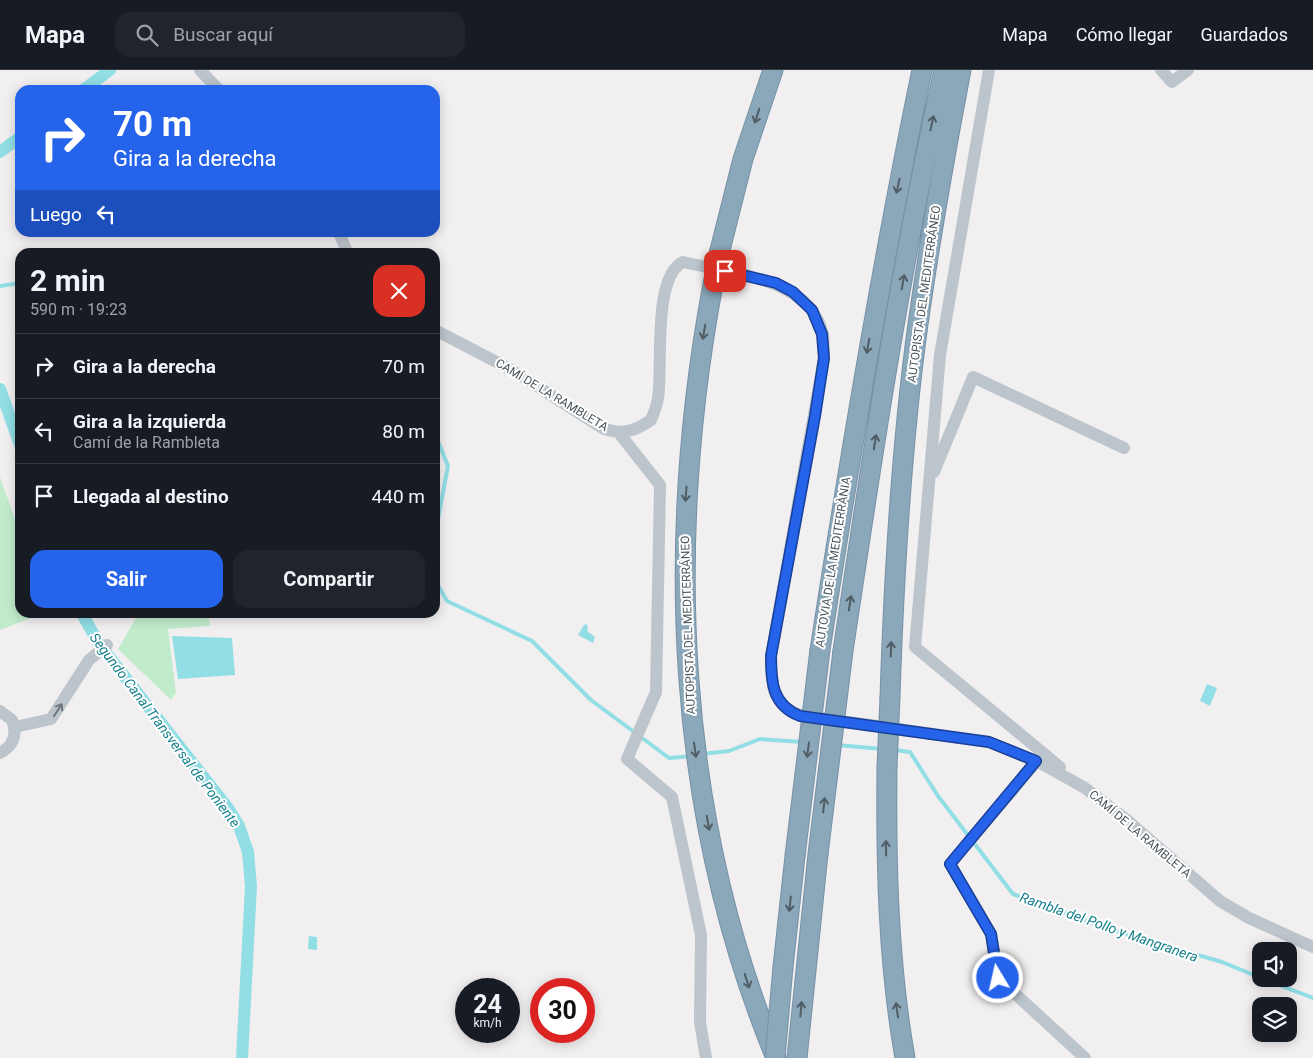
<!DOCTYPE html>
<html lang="es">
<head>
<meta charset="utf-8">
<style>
	body { margin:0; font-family:Roboto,sans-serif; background:#20242c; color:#f1f3f6; height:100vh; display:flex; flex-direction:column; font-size:19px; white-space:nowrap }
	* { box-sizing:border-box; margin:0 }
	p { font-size:16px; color:#9ea1a6 }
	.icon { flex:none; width:28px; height:28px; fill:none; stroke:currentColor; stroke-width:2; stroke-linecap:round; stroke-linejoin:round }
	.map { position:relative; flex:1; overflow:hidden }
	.panel { position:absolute; left:15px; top:178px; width:425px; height:370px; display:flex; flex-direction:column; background:#171b24; border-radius:15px; box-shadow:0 2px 12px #0003 }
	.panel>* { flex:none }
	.top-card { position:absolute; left:15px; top:15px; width:425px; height:152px; border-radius:15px; box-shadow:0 2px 12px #0003; background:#2563eb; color:#fff; overflow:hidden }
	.tools { position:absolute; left:1252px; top:872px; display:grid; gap:10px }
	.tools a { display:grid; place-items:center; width:45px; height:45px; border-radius:10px; background:#171b24; box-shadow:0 2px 12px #0003; font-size:25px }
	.speed { position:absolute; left:455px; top:908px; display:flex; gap:10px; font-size:25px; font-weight:700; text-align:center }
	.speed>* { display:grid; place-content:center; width:65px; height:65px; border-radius:50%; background:#171b24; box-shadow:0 2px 12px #0003; line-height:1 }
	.speed small { font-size:12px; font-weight:400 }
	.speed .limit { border:8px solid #d22; background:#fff; color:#111 }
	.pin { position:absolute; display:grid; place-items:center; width:42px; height:42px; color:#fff; margin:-21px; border-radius:10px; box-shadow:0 2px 8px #0006 }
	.me { position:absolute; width:55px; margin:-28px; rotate:351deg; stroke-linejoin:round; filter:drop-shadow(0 0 4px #0008) }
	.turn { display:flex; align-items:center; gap:18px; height:105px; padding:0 15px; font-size:22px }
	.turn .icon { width:65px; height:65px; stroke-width:2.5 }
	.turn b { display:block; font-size:35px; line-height:42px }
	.then { display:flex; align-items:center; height:48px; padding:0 15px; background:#0003; gap:10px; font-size:19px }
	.round { display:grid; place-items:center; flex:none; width:52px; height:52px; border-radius:15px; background:#20242c }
	.overview { display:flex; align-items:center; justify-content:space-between; height:85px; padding:0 15px }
	h1 { font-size:30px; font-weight:700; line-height:38px }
	.button { display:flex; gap:10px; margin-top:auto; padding:10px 15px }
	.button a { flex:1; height:58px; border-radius:15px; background:#2563eb; color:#fff; font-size:20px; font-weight:700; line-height:58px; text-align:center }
	.button a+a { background:#20242c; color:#f1f3f6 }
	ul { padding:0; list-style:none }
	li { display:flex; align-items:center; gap:15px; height:65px; padding:0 15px; border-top:1px solid #363941 }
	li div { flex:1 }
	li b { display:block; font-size:19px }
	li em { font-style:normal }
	header { display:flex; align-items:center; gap:30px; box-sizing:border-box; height:70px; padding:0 25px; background:#171b24; border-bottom:1px solid #363941 }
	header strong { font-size:24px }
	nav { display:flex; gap:28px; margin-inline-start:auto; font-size:18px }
	.search { width:350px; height:45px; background:#20242c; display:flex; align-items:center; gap:12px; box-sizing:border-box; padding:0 18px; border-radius:15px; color:#9ea1a6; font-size:19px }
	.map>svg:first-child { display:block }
</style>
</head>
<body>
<header>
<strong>Mapa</strong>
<div class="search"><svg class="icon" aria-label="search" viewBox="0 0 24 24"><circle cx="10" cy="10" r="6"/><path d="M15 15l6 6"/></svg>Buscar aquí</div>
<nav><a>Mapa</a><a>Cómo llegar</a><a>Guardados</a></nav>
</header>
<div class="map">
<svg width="1313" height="988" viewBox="0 0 1313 988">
	<rect width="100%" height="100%" fill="#f2eff0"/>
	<path fill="#c1eccc" d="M0,407L20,464V542L44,543L0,560Z
		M139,543H208L210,556L168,559L176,623L171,630L118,579Z"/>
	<path fill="#91dee5" d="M587,554L588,562L595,567L593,573L578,565L584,555Z
		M172,566L232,568L235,605L178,609Z
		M1207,614L1217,618L1210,636L1200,631Z
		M309,866L317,867V880L308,879Z"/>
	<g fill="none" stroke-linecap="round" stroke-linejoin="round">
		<path stroke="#91dee5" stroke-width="4" d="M0,216L20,213
			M435,364L448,396L435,465
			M435,510L447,531L532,571L591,630L669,688L693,686
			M837,675L882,679
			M894,680L910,682L938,726L1013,824L1112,860L1222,892L1261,908
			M702,684L729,681L760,669L802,672
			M1263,909L1313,928"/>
		<path stroke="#91dee5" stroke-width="12" d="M83,20L110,0
			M0,82L20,67
			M0,319L20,375
			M81,542L99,574L228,738L239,756L248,782L251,816L242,988"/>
		<defs>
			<path id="highway" d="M720,180L743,89L773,0
				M713,214C665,472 675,744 776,988
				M820,580C850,386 882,192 922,0
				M843,581C872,387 901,192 944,0
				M890,627C894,503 901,377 918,254C930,169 945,84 961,0
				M887,697C886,795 888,892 905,988
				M783,897L795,786
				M797,988L818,784"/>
		</defs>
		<use href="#highway" stroke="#7692a6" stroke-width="21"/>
		<path stroke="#bcc5cb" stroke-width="12" d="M200,0L219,20
			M989,0L940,285L915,577L1060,697
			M1161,0L1172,12L1188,0
			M339,162L347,182
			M435,260L510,299L604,359C623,365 635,361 651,350C654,343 657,335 658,328C663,298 652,207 683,192C729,203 810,207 823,264C824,272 823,280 824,288L771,586C771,612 771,635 800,645L989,672L1037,691L1085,718L1127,750L1220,831L1249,848L1313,877
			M619,363L660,415L656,622L627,689L672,727L701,865L700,952L706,988
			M934,402L973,307L1124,378
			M0,641L12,650C18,665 13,676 0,683
			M15,657L51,649L89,590L107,575
			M1037,691L950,794L991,864L998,908L1085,988"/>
		<use href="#highway" stroke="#8ba7ba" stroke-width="19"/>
		<defs>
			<path id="highway-bridge" d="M713,214L720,180
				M887,697L890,627
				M818,784L843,581
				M795,786L820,580
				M775,988L783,897"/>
		</defs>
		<use href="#highway-bridge" stroke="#7692a6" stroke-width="21" stroke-linecap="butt"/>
		<use href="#highway-bridge" stroke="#8ba7ba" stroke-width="19"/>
	</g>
	<defs><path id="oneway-shaft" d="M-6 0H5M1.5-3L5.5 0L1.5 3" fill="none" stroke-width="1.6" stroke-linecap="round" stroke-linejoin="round" transform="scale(1.25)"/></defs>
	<g stroke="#505d64">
		<use href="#oneway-shaft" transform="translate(757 46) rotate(108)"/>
		<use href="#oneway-shaft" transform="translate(932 53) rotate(-78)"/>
		<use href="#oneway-shaft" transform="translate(898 116) rotate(102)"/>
		<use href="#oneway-shaft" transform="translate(903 212) rotate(-80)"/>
		<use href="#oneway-shaft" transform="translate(704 262) rotate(100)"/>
		<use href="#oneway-shaft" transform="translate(868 276) rotate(100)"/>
		<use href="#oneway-shaft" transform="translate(875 372) rotate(-81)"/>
		<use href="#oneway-shaft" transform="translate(686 424) rotate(94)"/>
		<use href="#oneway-shaft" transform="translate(850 533) rotate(-81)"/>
		<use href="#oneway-shaft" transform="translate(891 579) rotate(-88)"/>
		<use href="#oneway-shaft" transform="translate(695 680) rotate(82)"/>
		<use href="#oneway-shaft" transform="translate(808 680) rotate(97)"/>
		<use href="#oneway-shaft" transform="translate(824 735) rotate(-83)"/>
		<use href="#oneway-shaft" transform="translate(708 753) rotate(80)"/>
		<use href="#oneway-shaft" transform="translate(886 778) rotate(-91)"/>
		<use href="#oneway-shaft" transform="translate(790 834) rotate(96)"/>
		<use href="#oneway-shaft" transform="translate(747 911) rotate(72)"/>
		<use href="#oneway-shaft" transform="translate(801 939) rotate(-85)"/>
		<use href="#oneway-shaft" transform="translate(897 940) rotate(-98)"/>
	</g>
	<use stroke="#6c777d" href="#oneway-shaft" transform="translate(58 640) rotate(-57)"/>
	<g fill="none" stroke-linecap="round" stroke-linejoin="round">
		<defs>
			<path id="route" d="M725,201L776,213L793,222L812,240L822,264L824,288L815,346L771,586C771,612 772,635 800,646L989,672L1036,691L950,794L991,864L998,908"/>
		</defs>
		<use href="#route" stroke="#184099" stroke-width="12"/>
		<use href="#route" stroke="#2563eb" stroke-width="9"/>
	</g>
	<g text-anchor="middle" stroke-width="4" stroke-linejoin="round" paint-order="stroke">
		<g font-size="12" fill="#49555b" stroke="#fff">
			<text transform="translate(924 224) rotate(-82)" y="4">AUTOPISTA DEL MEDITERRÁNEO</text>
			<text transform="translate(552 325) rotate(31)" y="4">CAMÍ DE LA RAMBLETA</text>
			<text transform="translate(833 492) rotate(-81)" y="4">AUTOVIA DE LA MEDITERRÀNIA</text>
			<text transform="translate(688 555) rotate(-92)" y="4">AUTOPISTA DEL MEDITERRÁNEO</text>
			<text transform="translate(1140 764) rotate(40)" y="4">CAMÍ DE LA RAMBLETA</text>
		</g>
		<g font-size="14" font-style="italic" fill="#16808b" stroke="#fff">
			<text transform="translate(165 660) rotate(53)" y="5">Segundo Canal Transversal de Poniente</text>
			<text transform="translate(1109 857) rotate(19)" y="5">Rambla del Pollo y Mangranera</text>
		</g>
	</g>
</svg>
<div class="tools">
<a><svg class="icon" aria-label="sound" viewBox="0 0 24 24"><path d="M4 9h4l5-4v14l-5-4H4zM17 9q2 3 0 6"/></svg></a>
<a><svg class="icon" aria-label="layers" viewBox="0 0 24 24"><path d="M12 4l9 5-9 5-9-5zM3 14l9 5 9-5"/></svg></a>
</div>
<div class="speed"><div>24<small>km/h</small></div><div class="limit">30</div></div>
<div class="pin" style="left:725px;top:201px;background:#d93025"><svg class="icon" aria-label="arrive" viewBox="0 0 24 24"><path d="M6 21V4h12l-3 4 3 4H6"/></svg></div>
<svg class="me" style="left:998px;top:908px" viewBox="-20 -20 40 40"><circle r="17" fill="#2563eb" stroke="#fff" stroke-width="3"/><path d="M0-11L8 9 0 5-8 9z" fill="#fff"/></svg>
<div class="top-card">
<div class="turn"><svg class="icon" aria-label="right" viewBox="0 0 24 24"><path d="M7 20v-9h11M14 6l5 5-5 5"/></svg><div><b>70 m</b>Gira a la derecha</div></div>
<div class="then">Luego<svg class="icon" aria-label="left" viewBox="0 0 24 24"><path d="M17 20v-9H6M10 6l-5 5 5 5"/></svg></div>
</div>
<section class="panel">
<div class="overview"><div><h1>2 min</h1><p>590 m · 19:23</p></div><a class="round" style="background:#d93025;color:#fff"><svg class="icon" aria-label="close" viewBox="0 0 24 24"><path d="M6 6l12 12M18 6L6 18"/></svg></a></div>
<ul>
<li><svg class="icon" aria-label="right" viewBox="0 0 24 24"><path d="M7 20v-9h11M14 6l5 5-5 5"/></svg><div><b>Gira a la derecha</b></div><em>70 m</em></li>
<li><svg class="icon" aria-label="left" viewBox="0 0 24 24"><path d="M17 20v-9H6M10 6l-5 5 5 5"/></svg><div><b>Gira a la izquierda</b><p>Camí de la Rambleta</p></div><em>80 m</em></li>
<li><svg class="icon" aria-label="arrive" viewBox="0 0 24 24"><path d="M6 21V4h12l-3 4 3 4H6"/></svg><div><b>Llegada al destino</b></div><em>440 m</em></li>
</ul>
<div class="button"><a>Salir</a><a>Compartir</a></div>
</section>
</div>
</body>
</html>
